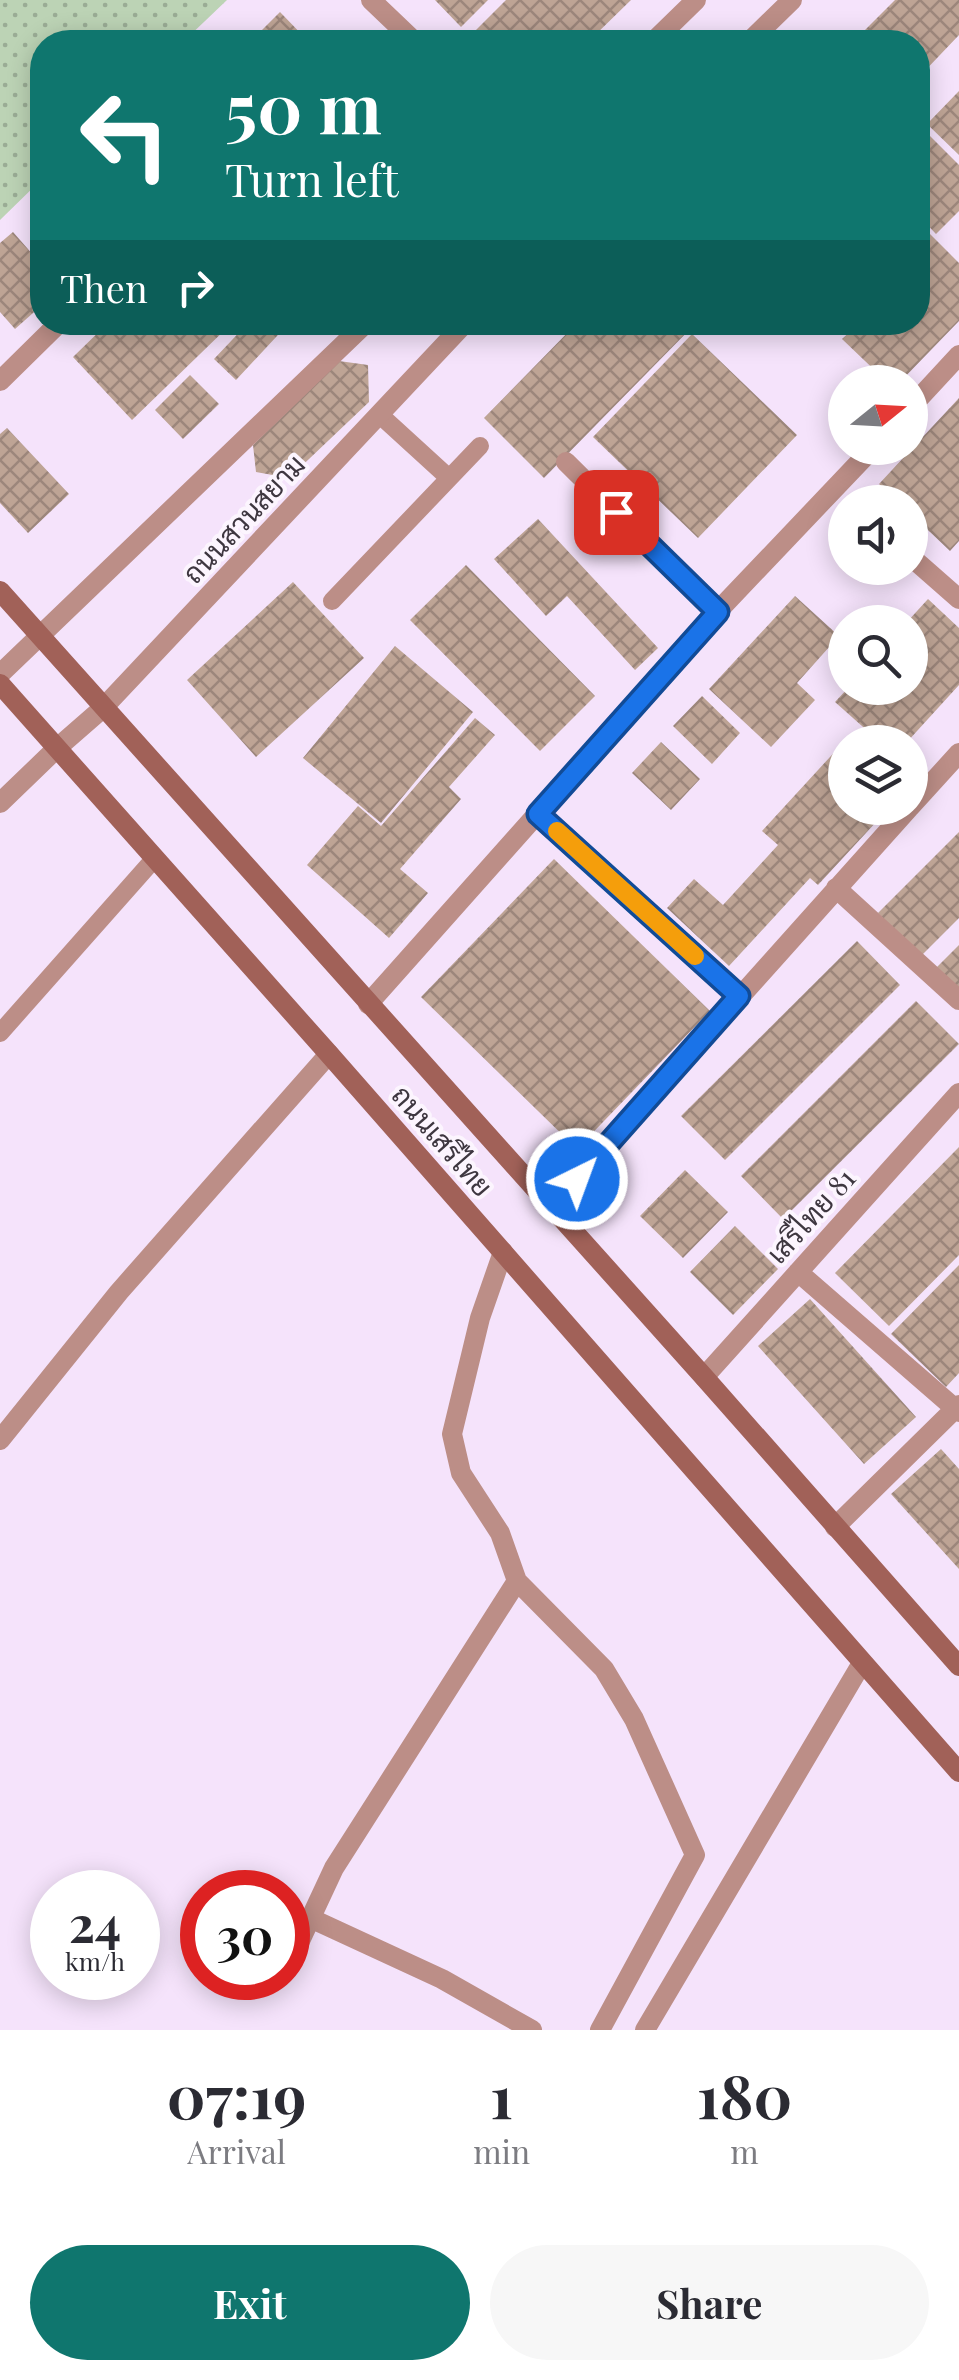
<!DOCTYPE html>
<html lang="en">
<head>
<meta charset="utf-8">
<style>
	body { margin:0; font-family:"Playfair Display",Sarabun,serif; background:#f7f7f7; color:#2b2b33; height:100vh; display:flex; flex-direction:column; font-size:38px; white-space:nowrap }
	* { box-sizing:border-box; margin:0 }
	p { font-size:32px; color:#7c7c81 }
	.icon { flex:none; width:55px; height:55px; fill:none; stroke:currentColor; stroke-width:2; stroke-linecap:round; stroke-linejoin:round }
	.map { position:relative; height:2030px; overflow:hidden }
	.details { display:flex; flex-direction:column; background:#fff; flex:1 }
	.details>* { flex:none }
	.banner { position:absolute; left:30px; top:30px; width:900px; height:305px; border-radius:40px; box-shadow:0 5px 25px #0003; background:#0f766e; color:#fff; overflow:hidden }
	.needle { width:65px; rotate:72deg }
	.tools { position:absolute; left:828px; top:365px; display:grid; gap:20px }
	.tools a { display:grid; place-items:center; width:100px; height:100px; border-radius:50%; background:#fff; box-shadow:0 5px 25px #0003; font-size:50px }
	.speed { position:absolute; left:30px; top:1870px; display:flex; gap:20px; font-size:50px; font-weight:700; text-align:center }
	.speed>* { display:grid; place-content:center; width:130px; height:130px; border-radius:50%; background:#fff; box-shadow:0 5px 25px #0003; line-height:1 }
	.speed small { font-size:25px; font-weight:400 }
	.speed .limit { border:15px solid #d22; background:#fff; color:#111 }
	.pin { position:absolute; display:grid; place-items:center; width:85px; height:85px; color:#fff; margin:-42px; border-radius:20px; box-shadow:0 5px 15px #0006 }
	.me { position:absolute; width:110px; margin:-55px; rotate:42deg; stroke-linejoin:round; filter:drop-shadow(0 0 8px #0008) }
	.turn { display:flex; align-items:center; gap:35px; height:210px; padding:0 30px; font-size:45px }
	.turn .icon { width:130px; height:130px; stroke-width:2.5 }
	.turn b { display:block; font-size:70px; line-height:85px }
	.then { display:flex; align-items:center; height:95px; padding:0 30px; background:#0003; gap:20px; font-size:38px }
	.eta { display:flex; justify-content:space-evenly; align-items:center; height:170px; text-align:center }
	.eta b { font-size:60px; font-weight:700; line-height:70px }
	.action { display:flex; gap:20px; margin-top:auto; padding:20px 30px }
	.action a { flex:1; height:115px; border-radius:60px; background:#0f766e; color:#fff; font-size:40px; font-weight:700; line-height:115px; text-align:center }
	.action a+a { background:#f7f7f7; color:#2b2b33 }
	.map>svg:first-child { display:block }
</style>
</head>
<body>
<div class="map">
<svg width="959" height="2030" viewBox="0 0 959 2030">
	<defs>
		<pattern id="grass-dots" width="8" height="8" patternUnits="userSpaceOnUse" patternTransform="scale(2.5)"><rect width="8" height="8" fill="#bcd3b5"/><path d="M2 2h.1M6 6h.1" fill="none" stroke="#9aac95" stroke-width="1.8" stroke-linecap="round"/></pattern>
		<pattern id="building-cross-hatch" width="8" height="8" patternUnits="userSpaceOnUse" patternTransform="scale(2.5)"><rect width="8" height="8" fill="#bea495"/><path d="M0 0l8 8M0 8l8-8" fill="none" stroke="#9c867b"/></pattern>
	</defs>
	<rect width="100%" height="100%" fill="#f5e3fb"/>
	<path fill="url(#grass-dots)" d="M0,0H227L183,42H42V179L0,220Z"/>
	<path fill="url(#building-cross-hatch)" d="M435,0H488L461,27Z
		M506,0H631L588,42H476L470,36Z
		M895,0H959V35L918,78V42H853Z
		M280,12L309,42H250Z
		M959,91V155L927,124Z
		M918,124L959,165V211L936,234L918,215Z
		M918,222L959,263V321L900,382H887L842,339L851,331L843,322H918Z
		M13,232L42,265V305L15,329L0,312V243Z
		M109,322H233L132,420L73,357Z
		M249,322H290L236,380L214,359Z
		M578,322H697L544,478L484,418Z
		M692,334L797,435L698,538L593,437Z
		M339,361L368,365L369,402L289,478L256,472L253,445Z
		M190,375L219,404L183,439L155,410Z
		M959,398V541L950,551L910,513V502H899L879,484Z
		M7,428L69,494L28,533L0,503V434Z
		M538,519L658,648L635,670L567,596L546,616L494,559Z
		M466,565L595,696L540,751L410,620Z
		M293,582L364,658L256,757L187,680Z
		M795,596L839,636L797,683L815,700L771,747L709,689Z
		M928,599L959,628V685L907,742H880L835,702L848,688H910V622H907Z
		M395,646L473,712L381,823L303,758Z
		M702,696L740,733L712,764L673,726Z
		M475,718L495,735L449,787L461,799L400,869L428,893L389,938L307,865L358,806L381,826Z
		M661,742L700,779L671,810L632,773Z
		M841,745L845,748V808H889L818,885L810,878L729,966L667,908L694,879L723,905L778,845L762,831Z
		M959,832V918L921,956L878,913Z
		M554,859L710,1011L577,1149L421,997Z
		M857,941L900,985L725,1160L681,1116Z
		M959,945V991L936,968Z
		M916,1001L959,1044L783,1219L741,1176Z
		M959,1147V1255L889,1326L835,1273Z
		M685,1170L728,1212L683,1258L640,1216Z
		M735,1226L778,1269L733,1315L690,1272Z
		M959,1265V1373L946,1387L891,1334Z
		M810,1299L916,1417L864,1464L758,1346Z
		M941,1449L959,1469V1569L891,1494Z"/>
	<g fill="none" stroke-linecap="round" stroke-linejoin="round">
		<path stroke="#bc8e87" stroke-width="18" d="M380,415L449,478
			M332,601L480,446
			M0,1033L155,858"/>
		<path stroke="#bc8e87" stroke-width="20" d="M371,0L415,42
			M0,381L60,322
			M910,408L959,355
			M566,462L717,612
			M910,556L959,599
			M0,803L56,749
			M910,807L959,753
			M538,814L739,996
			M836,888L959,1000
			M368,1004L717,612L873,448
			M551,1208L909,808
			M798,1272L959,1412
			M704,1377L959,1093
			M0,1440L119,1292L329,1054
			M835,1527L959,1405
			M517,1581L604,1669L634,1719L695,1855L600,2030
			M310,1918L442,1979L532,2030
			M288,1960L299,1943L334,1868L517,1581L500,1533L461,1473L452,1434L480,1318L503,1252
			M645,2030L862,1663"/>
		<path stroke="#bc8e87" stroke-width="20" d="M653,42L696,0
			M749,42L792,0
			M0,674L367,322
			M56,749L103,708L466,322"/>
		<path stroke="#a16158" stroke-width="20" d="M0,591L704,1377L959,1666
			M0,684L329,1054L959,1772"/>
	</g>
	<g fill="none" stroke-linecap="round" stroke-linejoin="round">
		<defs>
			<path id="route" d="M577,1179L739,996L538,814L718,612L616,512"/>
		</defs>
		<use href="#route" stroke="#114b97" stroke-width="25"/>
		<use href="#route" stroke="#1a73e8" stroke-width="18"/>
		<path stroke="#f59e0b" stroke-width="18" d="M557,831L695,956"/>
	</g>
	<g text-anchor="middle" stroke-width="8" stroke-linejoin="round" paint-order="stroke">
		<g font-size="28" fill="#3e3740" stroke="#fcf5fe">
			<text transform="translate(244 519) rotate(-47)" y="10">ถนนสวนสยาม</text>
			<text transform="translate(442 1141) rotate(49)" y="10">ถนนเสรีไทย</text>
			<text transform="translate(811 1216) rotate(-48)" y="10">เสรีไทย 81</text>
		</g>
	</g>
</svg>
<div class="tools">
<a><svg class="needle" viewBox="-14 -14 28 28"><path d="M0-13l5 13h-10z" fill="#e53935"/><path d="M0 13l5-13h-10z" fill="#7c7c81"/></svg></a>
<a><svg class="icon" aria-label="sound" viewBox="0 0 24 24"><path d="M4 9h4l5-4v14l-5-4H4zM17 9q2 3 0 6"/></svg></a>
<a><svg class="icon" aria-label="search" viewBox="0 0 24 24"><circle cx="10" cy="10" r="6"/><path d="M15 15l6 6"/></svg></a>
<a><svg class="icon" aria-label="layers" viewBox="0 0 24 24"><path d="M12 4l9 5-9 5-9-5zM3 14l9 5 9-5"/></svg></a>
</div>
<div class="speed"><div>24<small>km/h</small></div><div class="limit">30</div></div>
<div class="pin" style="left:616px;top:512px;background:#d93025"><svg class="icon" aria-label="arrive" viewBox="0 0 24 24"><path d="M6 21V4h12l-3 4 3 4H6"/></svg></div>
<svg class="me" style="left:577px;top:1179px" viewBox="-20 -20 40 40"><circle r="17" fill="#1a73e8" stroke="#fff" stroke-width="3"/><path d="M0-11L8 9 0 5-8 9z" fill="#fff"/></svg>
<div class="banner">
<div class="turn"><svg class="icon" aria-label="left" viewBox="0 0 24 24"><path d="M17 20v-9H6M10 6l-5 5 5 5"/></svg><div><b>50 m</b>Turn left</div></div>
<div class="then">Then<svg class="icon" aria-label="right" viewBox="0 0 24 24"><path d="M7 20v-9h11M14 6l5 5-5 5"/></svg></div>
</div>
</div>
<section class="details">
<div class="eta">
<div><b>07:19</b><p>Arrival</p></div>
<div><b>1</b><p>min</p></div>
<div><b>180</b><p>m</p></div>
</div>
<div class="action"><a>Exit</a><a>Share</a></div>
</section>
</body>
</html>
